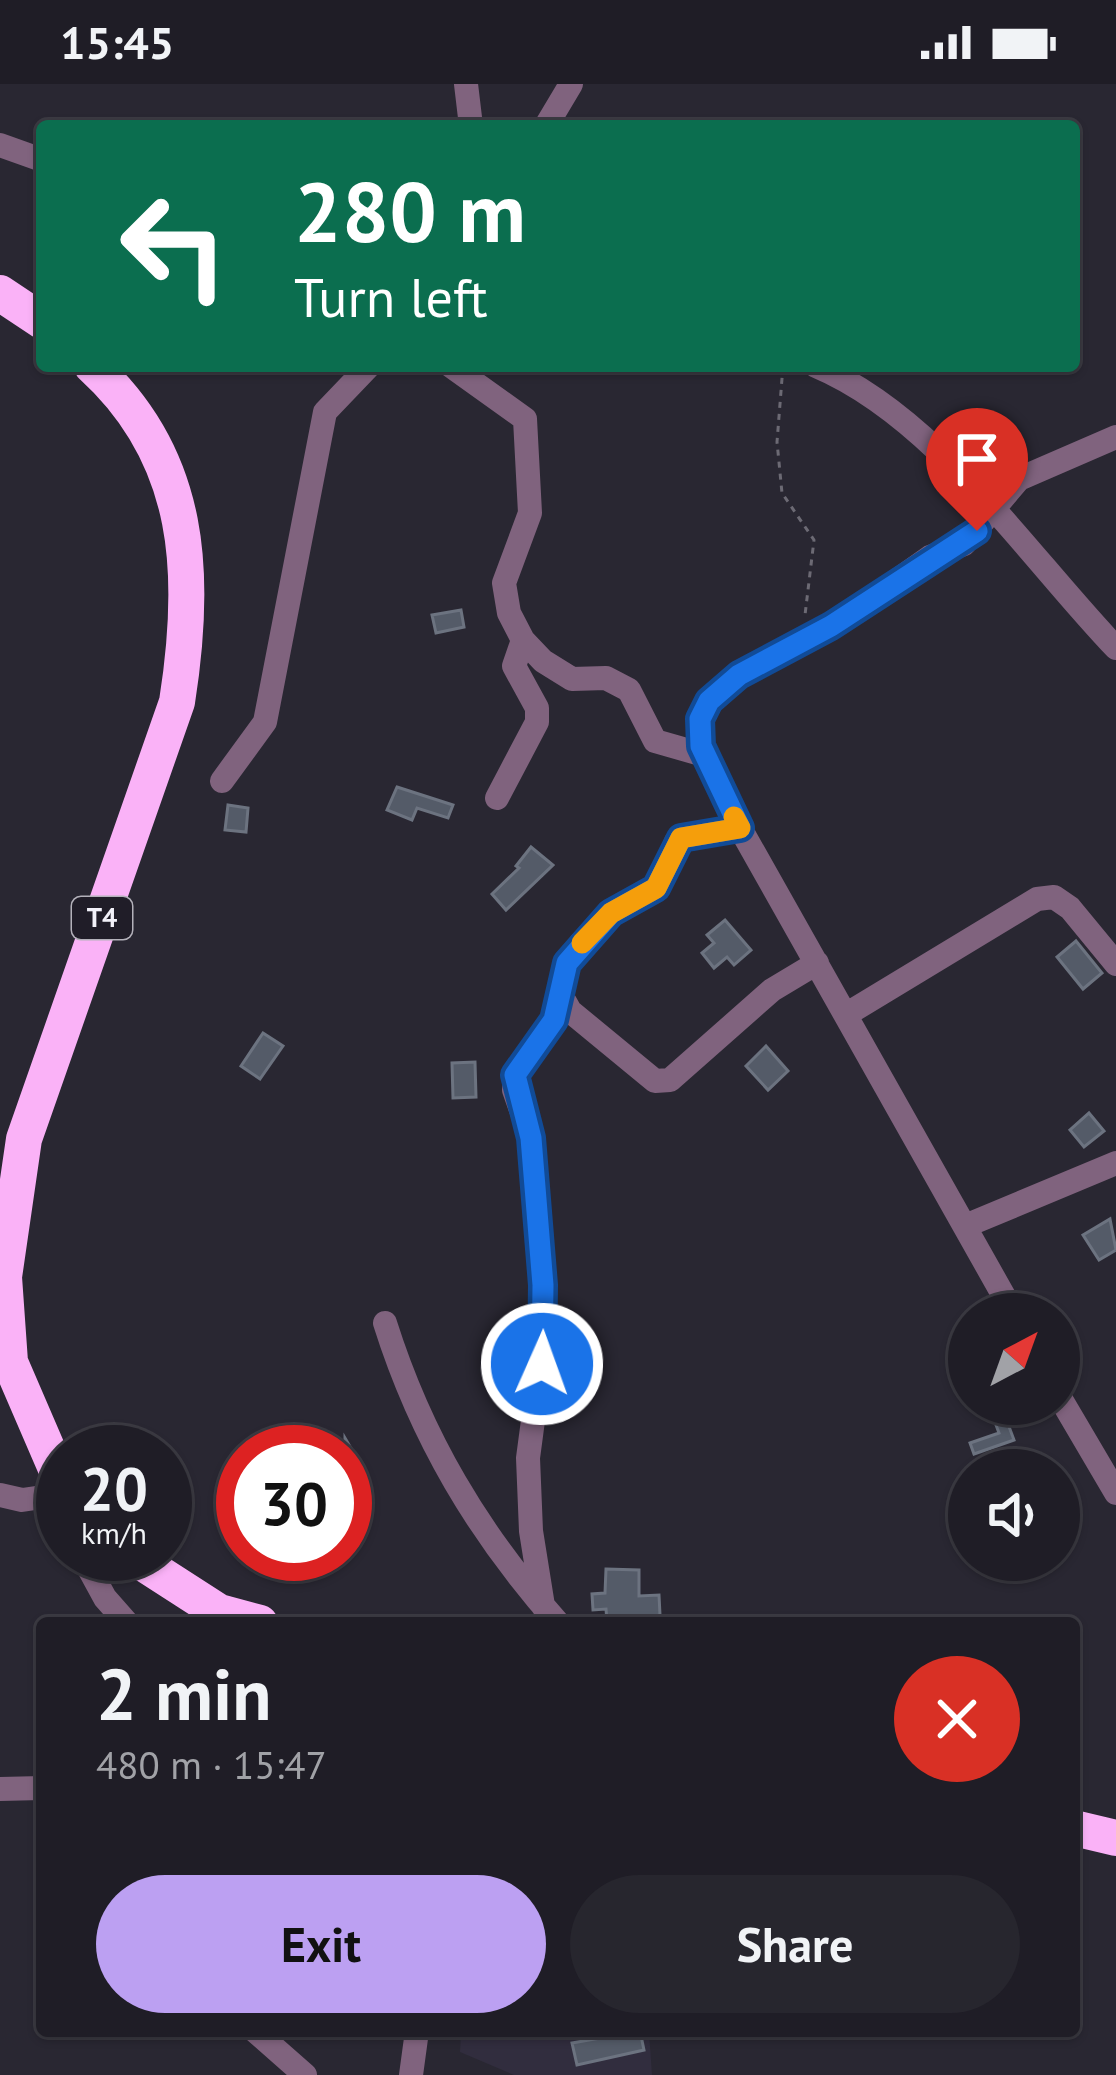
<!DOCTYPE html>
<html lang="en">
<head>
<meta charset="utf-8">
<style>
	body { margin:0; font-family:"PT Sans",sans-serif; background:#27262e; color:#f1f3f6; height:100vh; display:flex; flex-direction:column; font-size:45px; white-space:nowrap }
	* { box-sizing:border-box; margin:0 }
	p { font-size:39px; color:#a1a2a7 }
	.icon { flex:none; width:66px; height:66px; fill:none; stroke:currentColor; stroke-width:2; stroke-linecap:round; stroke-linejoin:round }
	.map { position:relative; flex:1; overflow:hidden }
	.details { position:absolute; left:36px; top:1533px; width:1044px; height:420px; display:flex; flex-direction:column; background:#1f1d26; border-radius:12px; box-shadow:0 3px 9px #0004,0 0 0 3px #3c3b43 }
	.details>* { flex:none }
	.guide { position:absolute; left:36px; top:36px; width:1044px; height:252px; border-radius:12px; box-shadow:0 3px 9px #0004,0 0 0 3px #3c3b43; background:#0b6e4f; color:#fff; overflow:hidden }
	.needle { width:78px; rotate:41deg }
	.controls { position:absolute; left:948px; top:1209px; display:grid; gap:24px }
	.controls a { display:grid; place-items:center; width:132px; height:132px; border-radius:50%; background:#1f1d26; box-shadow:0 3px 9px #0004,0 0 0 3px #3c3b43; font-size:60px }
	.speed { position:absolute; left:36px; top:1341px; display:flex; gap:24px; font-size:60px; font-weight:700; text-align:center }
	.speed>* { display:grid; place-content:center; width:156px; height:156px; border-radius:50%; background:#1f1d26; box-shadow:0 3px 9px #0004,0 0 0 3px #3c3b43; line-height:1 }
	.speed small { font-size:30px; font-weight:400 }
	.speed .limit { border:18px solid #d22; background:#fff; color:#111 }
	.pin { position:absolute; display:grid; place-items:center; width:102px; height:102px; color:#fff; margin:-123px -51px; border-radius:50% 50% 50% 0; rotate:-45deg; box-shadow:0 0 12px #0007 }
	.pin .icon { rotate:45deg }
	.me { position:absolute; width:132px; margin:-66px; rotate:2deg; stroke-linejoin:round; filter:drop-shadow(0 0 9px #0008) }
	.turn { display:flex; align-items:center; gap:42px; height:252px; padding:0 60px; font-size:54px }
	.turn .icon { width:156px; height:156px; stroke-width:2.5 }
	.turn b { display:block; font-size:84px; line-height:102px }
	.round { display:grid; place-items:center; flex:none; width:126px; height:126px; border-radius:63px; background:#27262e }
	.head { display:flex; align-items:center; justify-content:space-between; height:204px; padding:0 60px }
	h1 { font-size:72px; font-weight:700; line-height:90px }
	.action { display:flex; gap:24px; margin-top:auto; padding:24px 60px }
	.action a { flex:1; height:138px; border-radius:72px; background:#bca0f2; color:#111; font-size:48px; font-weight:700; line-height:138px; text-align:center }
	.action a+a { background:#27262e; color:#f1f3f6 }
	.status { display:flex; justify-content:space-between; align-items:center; height:84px; padding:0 60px; background:#1f1d26; direction:ltr }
	.status svg { height:33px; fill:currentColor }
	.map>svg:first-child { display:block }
</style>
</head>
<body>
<div class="status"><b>15:45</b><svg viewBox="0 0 49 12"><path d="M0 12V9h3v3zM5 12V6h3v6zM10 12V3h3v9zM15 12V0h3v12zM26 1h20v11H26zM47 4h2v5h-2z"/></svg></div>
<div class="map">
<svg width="1116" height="1991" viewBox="0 0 1116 1991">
	<rect width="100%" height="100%" fill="#292732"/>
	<path fill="#312d3e" d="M461,1947H649L652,1991H514L460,1968Z"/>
	<path fill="#545b68" stroke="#6c7380" stroke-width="3" d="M461,526L464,543L436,549L432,531Z
		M397,703L453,721L448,734L417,724L412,736L387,726Z
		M228,721L248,724L246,748L225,746Z
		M531,763L553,781L506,826L492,810L519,784L516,782Z
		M725,836L751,866L734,881L727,873L714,884L702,869L714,859L707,851Z
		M1076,857L1102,889L1083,905L1057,873Z
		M263,949L283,962L260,995L241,982Z
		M766,962L788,987L768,1006L746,982Z
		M475,978L476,1013L453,1014L452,979Z
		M1089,1029L1104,1047L1084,1063L1070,1046Z
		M1110,1135L1116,1166L1099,1176L1083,1151Z
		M1001,1321L1014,1356L974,1370L970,1359L999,1349L990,1325Z
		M345,1354L366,1390L345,1402Z
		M606,1485L639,1486V1512L659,1511L660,1531L654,1532L655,1539L607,1538L606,1525L593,1526L592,1510L605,1509Z
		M640,1947L644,1966L577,1981L572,1959Z"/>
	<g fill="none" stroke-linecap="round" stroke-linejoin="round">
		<path stroke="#6c6a74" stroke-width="3" stroke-dasharray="6 6" stroke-linecap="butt" d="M783,282L777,358L782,409L814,456L805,531"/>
		<path stroke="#80637e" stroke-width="24" d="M466,0L471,42
			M546,42L571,0
			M0,61L42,76
			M451,282L525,335L530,429L504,499L509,529L523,556L543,577L572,595L606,594L629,606L655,657L704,671L740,744L1014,1230
			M816,282C935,332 1028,472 1116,564
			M704,671L700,635L709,618L739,591L831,543L930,473L964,460L1019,395L1116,353
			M222,697L265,638L325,328L369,282
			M497,714L537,638V624L514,582L523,556
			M740,744L676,758L656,804L611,829L581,859L567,879L561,911L570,927L655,997L670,996L772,906L817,879
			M847,930L1037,815L1054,813L1070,824L1116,880
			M965,1142L1116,1079
			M385,1239C421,1353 478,1449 558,1539
			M1059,1312L1116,1409
			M0,1411L22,1416L63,1410
			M81,1470L105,1514L127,1539
			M543,1522L531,1447L528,1374L544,1254L543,1201L531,1054L514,1006L515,991L547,949L561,911
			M0,1705L42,1704
			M255,1947L305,1991
			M411,1991L417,1947"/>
		<path stroke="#fab2f7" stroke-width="36" d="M0,209L42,237
			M63,1401L10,1278L4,1193L24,1055L177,618C197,492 193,374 92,282
			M129,1470L219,1528L260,1539
			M1074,1744L1116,1754"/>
	</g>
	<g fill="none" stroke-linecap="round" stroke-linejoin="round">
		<defs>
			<path id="route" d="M542,1280L543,1201L531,1054L515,991L554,936L567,879L611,829L656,804L681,754L740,744L701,662L700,635L709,617L739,591L831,542L977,447"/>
		</defs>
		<use href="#route" stroke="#114b97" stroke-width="30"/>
		<use href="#route" stroke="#1a73e8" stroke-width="21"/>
		<path stroke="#f59e0b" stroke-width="21" d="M582,859L611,829L656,804L681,754L740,744L734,733"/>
	</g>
	<g text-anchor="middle" stroke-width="9" stroke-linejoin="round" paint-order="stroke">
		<rect fill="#201d28" stroke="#b3b1ba" stroke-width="3" x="72" y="813" width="60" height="42" rx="9"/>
		<g font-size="27" font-weight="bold" fill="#f2f1f9">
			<text x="102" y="843">T4</text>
		</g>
	</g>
</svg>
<div class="controls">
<a><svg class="needle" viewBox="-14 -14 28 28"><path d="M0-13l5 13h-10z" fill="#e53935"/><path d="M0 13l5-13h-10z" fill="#a1a2a7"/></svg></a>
<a><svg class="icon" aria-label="sound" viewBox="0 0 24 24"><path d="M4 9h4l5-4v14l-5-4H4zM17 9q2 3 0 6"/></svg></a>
</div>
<div class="speed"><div>20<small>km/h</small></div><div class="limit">30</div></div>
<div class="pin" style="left:977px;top:447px;background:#d93025"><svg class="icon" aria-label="arrive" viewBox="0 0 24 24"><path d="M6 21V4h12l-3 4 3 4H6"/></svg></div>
<svg class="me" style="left:542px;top:1280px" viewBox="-20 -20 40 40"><circle r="17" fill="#1a73e8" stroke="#fff" stroke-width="3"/><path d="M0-11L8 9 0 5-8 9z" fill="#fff"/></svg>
<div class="guide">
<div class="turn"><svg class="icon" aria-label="left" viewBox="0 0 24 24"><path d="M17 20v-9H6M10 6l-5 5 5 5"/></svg><div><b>280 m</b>Turn left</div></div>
</div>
<section class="details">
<div class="head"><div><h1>2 min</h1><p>480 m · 15:47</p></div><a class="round" style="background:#d93025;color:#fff"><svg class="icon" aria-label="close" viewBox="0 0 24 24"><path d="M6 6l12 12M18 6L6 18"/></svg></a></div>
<div class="action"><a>Exit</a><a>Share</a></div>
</section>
</div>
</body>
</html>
